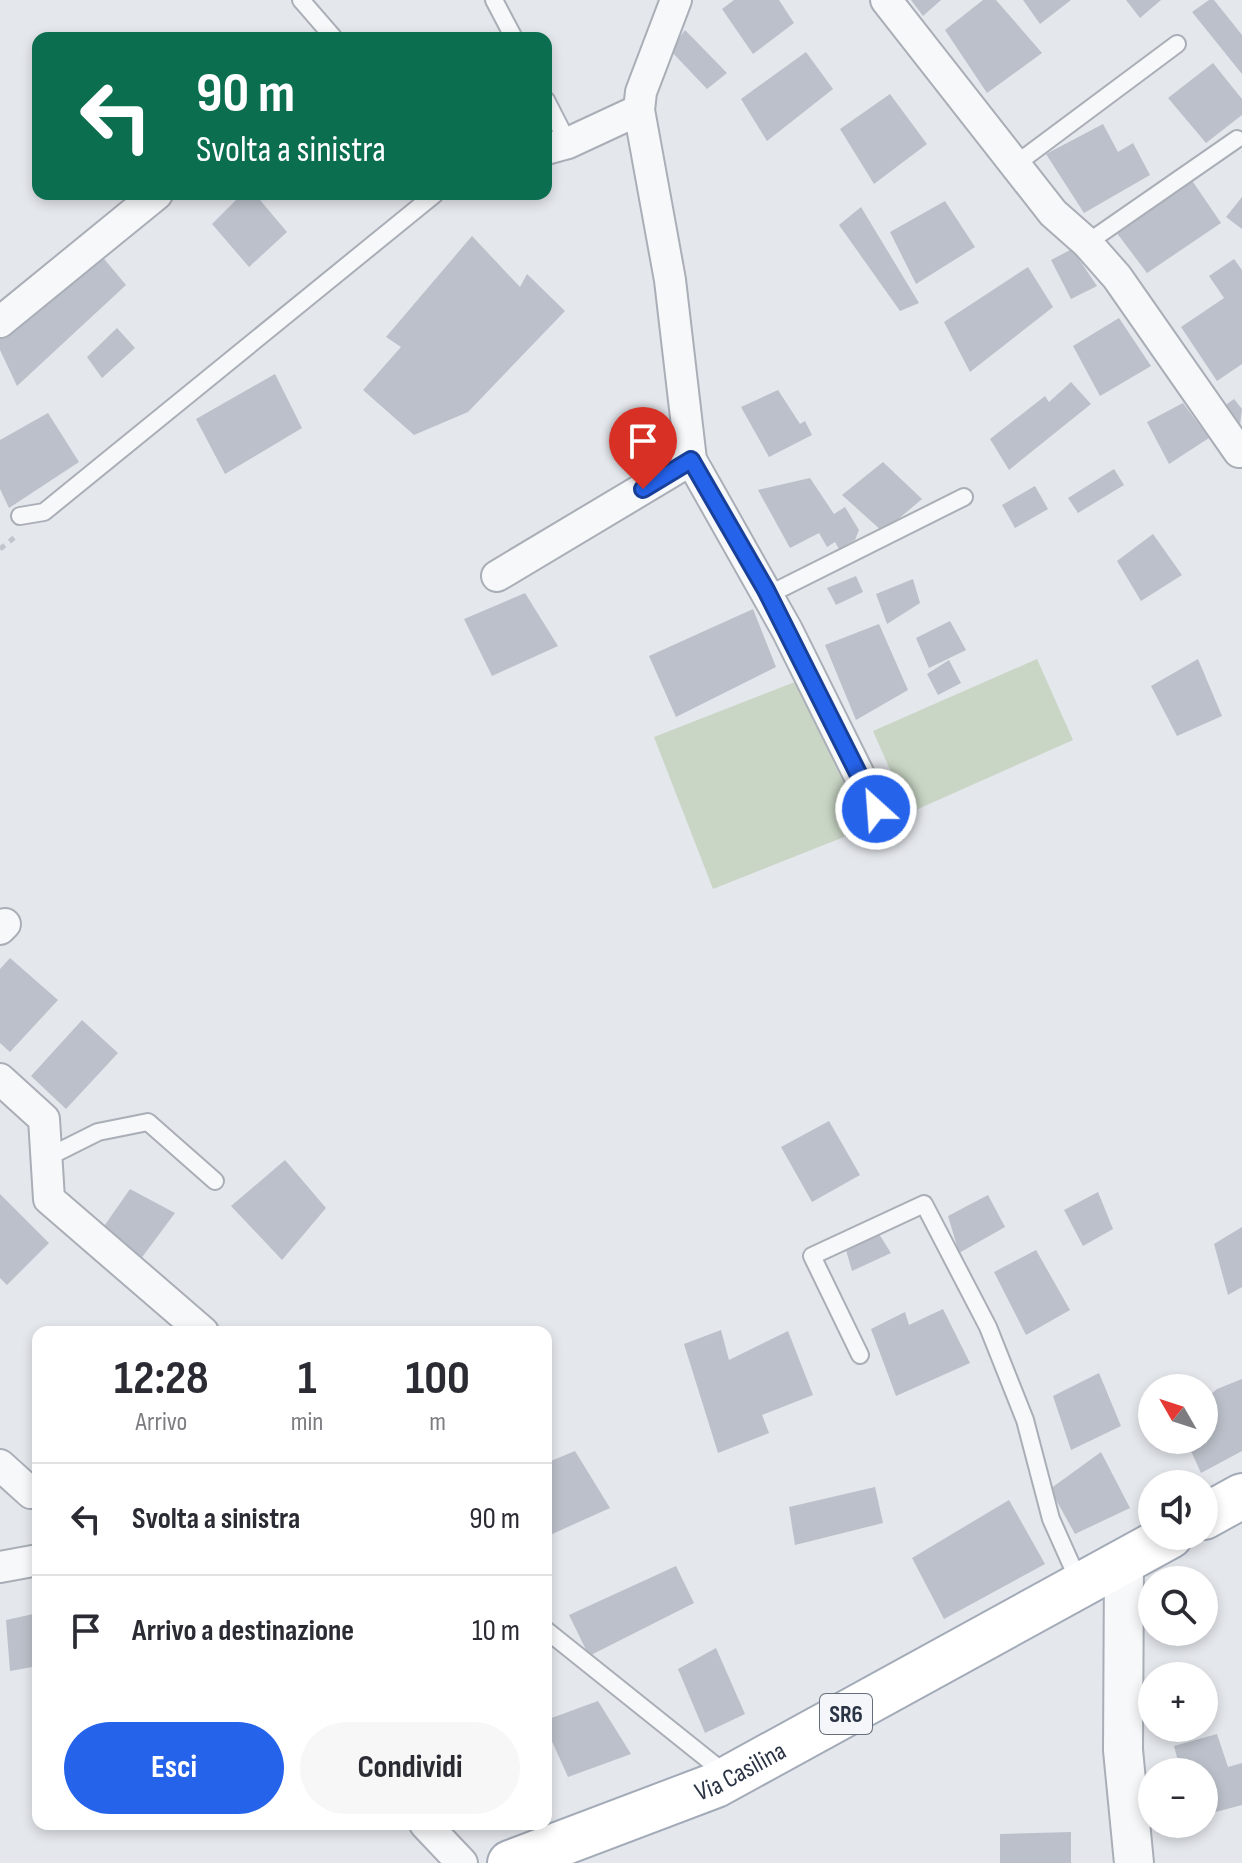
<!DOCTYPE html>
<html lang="it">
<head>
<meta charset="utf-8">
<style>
	body { margin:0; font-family:"Sofia Sans Condensed",sans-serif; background:#f7f7f7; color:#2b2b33; height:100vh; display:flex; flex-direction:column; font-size:30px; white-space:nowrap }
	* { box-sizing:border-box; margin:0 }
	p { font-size:26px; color:#7c7c81 }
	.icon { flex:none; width:44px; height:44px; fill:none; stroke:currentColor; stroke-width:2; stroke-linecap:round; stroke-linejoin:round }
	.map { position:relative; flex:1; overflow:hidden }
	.sheet { position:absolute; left:32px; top:1326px; width:520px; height:504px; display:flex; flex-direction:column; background:#fff; border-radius:16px; box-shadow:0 4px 12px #0003 }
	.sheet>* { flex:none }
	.banner { position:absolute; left:32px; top:32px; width:520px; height:168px; border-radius:16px; box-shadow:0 4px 12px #0003; background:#0b6e4f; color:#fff; overflow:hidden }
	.needle { width:52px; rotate:309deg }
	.controls { position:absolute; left:1138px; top:1374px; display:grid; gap:16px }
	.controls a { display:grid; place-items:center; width:80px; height:80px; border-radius:50%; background:#fff; box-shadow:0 4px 12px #0003; font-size:40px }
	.pin { position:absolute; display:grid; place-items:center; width:68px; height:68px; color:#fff; margin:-82px -34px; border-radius:50% 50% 50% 0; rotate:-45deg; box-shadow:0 0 8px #0007 }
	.pin .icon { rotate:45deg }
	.me { position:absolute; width:88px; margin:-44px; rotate:334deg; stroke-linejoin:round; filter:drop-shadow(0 0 6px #0008) }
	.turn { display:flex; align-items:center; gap:28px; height:168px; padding:0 32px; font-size:36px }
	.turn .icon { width:104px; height:104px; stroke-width:2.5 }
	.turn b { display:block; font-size:56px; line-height:68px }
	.eta { display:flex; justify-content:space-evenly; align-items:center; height:136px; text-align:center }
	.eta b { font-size:48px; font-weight:700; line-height:56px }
	.action { display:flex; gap:16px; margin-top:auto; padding:16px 32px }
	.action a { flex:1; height:92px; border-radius:48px; background:#2563eb; color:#fff; font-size:32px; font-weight:700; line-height:92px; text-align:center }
	.action a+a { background:#f7f7f7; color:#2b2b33 }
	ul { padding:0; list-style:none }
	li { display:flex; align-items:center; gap:24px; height:112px; padding:0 32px; border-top:2px solid #e1e1e2 }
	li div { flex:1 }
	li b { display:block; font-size:30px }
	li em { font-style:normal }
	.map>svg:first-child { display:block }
</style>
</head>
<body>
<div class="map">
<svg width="1242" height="1863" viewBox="0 0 1242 1863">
	<rect width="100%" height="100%" fill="#e4e7ec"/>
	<path fill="#c9d6c5" d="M1037,659L1073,740L909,813L873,731Z
		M805,678L864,829L713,889L654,737Z"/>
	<path fill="#bbc0ca" d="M734,0H779L794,23L753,54L722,9Z
		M911,0H941L923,16Z
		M983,0H996L1042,53L987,93L945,30Z
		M1023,0H1071L1040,24Z
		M1126,0H1161L1140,18Z
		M1209,0H1214L1242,35V74L1192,12Z
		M685,30L727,73L707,89L670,50Z
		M806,52L833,89L767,141L741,99Z
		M1213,63L1242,99V115L1206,143L1168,98Z
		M890,94L927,144L874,184L840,129Z
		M1103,124L1118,152L1133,143L1150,175L1084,213L1046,154Z
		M1191,179L1221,223L1147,273L1116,232Z
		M242,194H255L287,232L249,267L212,224Z
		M1242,197V229L1226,217Z
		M945,201L975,247L916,284L890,232Z
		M861,207L919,303L900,311L839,225Z
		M472,236L520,287L527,274L565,311L468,412L414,435L363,390L401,347L386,337Z
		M1072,249L1097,286L1071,299L1051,260Z
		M100,254L126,285L17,386L0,350V339Z
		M1234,259L1242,270V364L1217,381L1181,327L1224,298L1209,276Z
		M1028,267L1053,307L970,372L944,322Z
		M1119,318L1151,366L1100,396L1073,346Z
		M117,328L135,348L102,378L87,357Z
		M275,374L302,428L225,474L196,419Z
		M1071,382L1091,404L1009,470L990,439L1045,396L1049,402Z
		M778,390L800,424L805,421L812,435L769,457L741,407Z
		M1234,399L1242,409L1240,425L1224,406Z
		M1183,403L1209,438L1169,464L1147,422Z
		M48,413L79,462L9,508L0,489V440Z
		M883,462L922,499L883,532L842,495Z
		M1114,469L1124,485L1078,513L1068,498Z
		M810,478L834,514L845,507L859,530L855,540L839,549L835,542L827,547L819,533L790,548L758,490Z
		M1035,486L1048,509L1015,528L1002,505Z
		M1153,534L1182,575L1141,601L1117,561Z
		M856,576L863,592L836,605L827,588Z
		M913,579L920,603L887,624L876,594Z
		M525,593L558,646L492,676L464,619Z
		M753,609L776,667L676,717L649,656Z
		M950,621L966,650L929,668L916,638Z
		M879,624L908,690L856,720L825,645Z
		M1198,659L1222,716L1177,736L1151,686Z
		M949,660L961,683L938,695L927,674Z
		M10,958L58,1000L10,1052L0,1043V969Z
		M82,1020L118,1053L66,1109L31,1076Z
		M829,1121L860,1175L812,1202L781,1147Z
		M285,1160L326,1208L282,1260L231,1206Z
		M130,1189L175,1213L140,1260L100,1232Z
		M1098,1192L1113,1229L1083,1246L1064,1210Z
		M0,1194L49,1243L7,1285L0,1278Z
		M988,1195L1005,1227L959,1253L948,1216Z
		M1242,1227V1287L1228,1295L1214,1244Z
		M879,1234L891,1253L852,1271L846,1250Z
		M1036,1250L1070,1310L1026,1335L994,1272Z
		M943,1309L970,1363L896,1396L871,1329L905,1312L909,1325Z
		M721,1330L729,1360L788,1331L813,1395L762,1415L769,1433L718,1453L684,1344Z
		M1099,1373L1121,1426L1071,1450L1053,1396Z
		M1242,1379V1451L1201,1473L1186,1440H1204V1400L1217,1389Z
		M575,1451L610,1508L550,1535L546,1528V1463Z
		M1101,1452L1130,1508L1075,1534L1050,1489Z
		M875,1487L883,1523L795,1545L789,1507Z
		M1009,1500L1045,1564L944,1619L912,1558Z
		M676,1566L694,1603L589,1656L569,1615Z
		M38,1613V1666L10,1671L6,1620Z
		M716,1648L745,1714L705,1733L678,1669Z
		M598,1701L631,1754L568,1777L546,1728V1720Z
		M1217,1734L1228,1767L1242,1763V1805L1204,1815V1772H1181L1174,1746Z
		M1071,1832V1863H1000V1834Z"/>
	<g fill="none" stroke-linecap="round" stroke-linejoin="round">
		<defs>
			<path id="service" d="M301,0L334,38
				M494,0L514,38
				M546,100L568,143
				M1016,164L1177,44
				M1087,243L1237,139
				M20,516L44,512L435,194
				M768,595L964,497
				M46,1158L98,1132L148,1122L215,1181
				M860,1355L812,1256L924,1204L988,1327L1025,1420L1051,1519L1080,1584
				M546,1630L726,1774"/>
			<path id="minor" d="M676,0L641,92L639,110L670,280L691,460
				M886,0L1053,213L1087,243L1117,277L1239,452
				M546,149L568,143L639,110
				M0,322L157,194
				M497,576L691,460L787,630L876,809
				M0,929L5,924
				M0,1079L44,1119L49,1199L203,1332
				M0,1465L31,1493
				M0,1567L38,1560
				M425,1824L462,1863"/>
			<path id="tertiary" d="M1124,1561L1123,1750L1134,1863"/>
			<g id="primary">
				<path d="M1204,1517L1242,1496"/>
				<path id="s1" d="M510,1863L716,1785L1170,1536"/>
			</g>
		</defs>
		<use href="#service" stroke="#a9aeb7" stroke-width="20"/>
		<use href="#minor" stroke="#a9aeb7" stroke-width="34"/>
		<use href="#tertiary" stroke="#a9aeb7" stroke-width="42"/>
		<use href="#primary" stroke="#a3abb8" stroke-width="48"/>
		<path stroke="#c2c5cb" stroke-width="5" stroke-dasharray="6 6" stroke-linecap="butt" d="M0,549L15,537"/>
		<use href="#service" stroke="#f7f8fa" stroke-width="16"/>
		<use href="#minor" stroke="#f7f8fa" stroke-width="30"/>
		<use href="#tertiary" stroke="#f7f8fa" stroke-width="38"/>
		<use href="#primary" stroke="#fff" stroke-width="44"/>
	</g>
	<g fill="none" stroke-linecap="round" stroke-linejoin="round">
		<defs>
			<path id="route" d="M643,489L691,460L766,590L876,809"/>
		</defs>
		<use href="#route" stroke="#184099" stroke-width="20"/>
		<use href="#route" stroke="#2563eb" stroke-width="14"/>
	</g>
	<g text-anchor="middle" stroke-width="7" stroke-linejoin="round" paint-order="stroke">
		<rect fill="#f4f6f9" stroke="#676e7b" stroke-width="2" x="820" y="1694" width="52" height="40" rx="6"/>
		<g font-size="24" font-weight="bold" fill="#2b3445">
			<text x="846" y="1722">SR6</text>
		</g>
		<g font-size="26" fill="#2b3445" stroke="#f4f6f9">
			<text dy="9" stroke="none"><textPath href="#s1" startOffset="248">Via Casilina</textPath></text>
		</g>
	</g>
</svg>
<div class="controls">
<a><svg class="needle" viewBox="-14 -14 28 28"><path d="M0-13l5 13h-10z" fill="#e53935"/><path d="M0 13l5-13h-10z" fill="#7c7c81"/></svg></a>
<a><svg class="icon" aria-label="sound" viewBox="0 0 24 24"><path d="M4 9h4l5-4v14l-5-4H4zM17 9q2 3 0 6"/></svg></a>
<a><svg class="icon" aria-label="search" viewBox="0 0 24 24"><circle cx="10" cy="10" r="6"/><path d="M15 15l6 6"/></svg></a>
<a>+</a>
<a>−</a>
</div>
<div class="pin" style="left:643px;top:489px;background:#d93025"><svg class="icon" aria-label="arrive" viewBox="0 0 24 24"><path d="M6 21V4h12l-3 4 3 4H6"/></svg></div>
<svg class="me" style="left:876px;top:809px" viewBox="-20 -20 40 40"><circle r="17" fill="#2563eb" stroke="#fff" stroke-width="3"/><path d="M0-11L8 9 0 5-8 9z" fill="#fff"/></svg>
<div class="banner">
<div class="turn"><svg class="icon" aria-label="left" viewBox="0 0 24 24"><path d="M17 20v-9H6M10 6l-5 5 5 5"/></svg><div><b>90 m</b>Svolta a sinistra</div></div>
</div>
<section class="sheet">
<div class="eta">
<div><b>12:28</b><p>Arrivo</p></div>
<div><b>1</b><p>min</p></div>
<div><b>100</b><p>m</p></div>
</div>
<ul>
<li><svg class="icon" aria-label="left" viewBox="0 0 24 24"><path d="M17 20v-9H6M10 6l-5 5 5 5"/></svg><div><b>Svolta a sinistra</b></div><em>90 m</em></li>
<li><svg class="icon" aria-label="arrive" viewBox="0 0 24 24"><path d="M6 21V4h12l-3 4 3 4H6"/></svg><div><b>Arrivo a destinazione</b></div><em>10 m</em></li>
</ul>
<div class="action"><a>Esci</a><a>Condividi</a></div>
</section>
</div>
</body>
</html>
